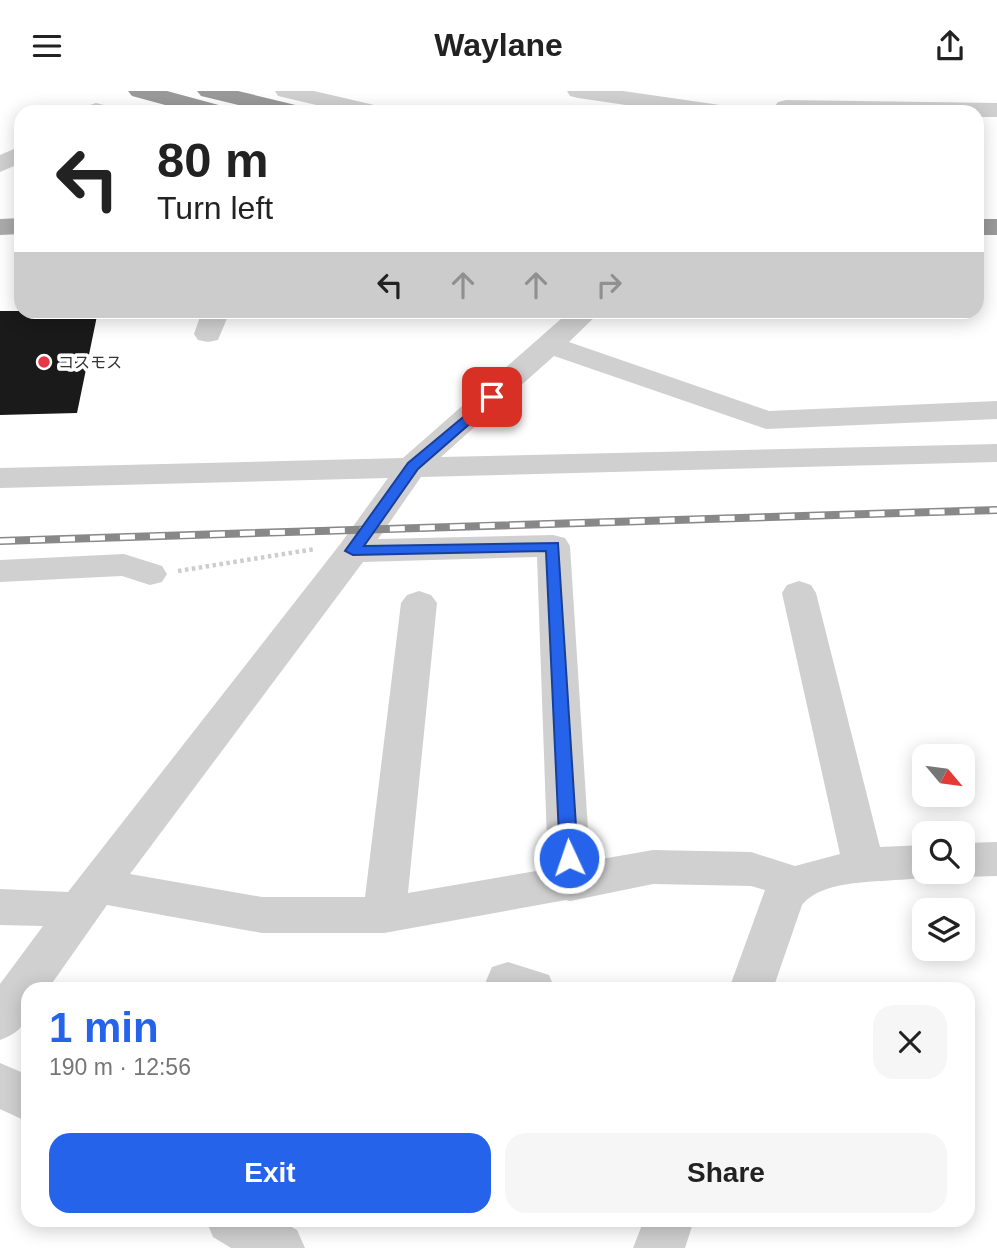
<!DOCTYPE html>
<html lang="en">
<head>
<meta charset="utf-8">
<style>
	body { margin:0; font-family:Arial,"Noto Sans JP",sans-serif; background:#f6f6f6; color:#222; height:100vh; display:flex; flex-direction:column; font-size:26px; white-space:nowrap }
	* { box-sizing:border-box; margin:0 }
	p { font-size:23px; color:#767676 }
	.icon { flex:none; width:38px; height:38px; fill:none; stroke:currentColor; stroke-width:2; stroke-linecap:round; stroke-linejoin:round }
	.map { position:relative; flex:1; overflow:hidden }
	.panel { position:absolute; left:21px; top:891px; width:954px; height:245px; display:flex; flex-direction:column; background:#fff; border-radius:21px; box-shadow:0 4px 18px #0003 }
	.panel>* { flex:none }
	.banner { position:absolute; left:14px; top:14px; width:970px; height:214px; border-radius:21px; box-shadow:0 4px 18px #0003; background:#fff; color:#222; overflow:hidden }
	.needle { width:46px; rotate:119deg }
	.controls { position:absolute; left:912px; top:653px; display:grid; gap:14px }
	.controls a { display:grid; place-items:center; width:63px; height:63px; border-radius:14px; background:#fff; box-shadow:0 4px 18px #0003; font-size:35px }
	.pin { position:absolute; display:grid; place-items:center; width:60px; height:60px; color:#fff; margin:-30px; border-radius:14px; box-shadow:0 4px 10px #0006 }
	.me { position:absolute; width:77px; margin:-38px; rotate:357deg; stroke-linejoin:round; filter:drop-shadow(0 0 5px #0008) }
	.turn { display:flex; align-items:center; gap:24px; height:147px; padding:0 28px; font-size:32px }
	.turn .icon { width:91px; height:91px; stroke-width:2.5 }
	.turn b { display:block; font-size:49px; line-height:60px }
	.lanes { display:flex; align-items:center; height:66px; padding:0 28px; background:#0003; justify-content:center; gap:35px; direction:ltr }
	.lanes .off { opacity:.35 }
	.round { display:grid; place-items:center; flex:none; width:74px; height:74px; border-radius:21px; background:#f6f6f6 }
	.overview { display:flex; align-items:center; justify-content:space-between; height:119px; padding:0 28px }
	h1 { font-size:42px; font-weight:800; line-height:52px; color:#2563eb }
	.cta { display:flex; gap:14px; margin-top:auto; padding:14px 28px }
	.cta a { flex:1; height:80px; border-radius:21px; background:#2563eb; color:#fff; font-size:28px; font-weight:800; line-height:80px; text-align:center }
	.cta a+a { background:#f6f6f6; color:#222 }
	header { display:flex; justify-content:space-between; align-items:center; height:91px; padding:0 28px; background:#fff; font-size:32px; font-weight:800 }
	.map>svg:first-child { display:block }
</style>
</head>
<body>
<header><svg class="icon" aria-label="menu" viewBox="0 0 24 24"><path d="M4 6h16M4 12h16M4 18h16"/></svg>Waylane<svg class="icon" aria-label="share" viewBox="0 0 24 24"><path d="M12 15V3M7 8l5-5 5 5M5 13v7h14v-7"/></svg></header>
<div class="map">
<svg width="997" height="1157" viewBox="0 0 997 1157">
	<rect width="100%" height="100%" fill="#fff"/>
	<path fill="#1a1a1a" d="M0,220H98L77,322L0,324Z"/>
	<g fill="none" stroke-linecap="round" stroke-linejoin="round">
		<path stroke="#cdcdcd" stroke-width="4.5" stroke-dasharray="3.5 3.5" stroke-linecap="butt" d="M178,480L315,458"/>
		<path fill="#d0d0d0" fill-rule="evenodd" d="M275,0H314L383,16L386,21H346L278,5Z
			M567,0H623L720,14L728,16L731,21H674L578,7L570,5Z
			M786,9L997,12V26H976V21H770L778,11Z
			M96,12L104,14L106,21H81L84,16Z
			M21,55V72L0,81V64Z
			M202,220H230L218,249L208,251L198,249L194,243Z
			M570,220H601L569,251L769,320L997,310V328L766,338L554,265L441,366L997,353V371L421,386L378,448L553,444L565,447L570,455L590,770L653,759L751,761L795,775L840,763L782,502L787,494L799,490L811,494L816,502L880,756L924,754V780H940L939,783C902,795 828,782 802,814L773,898H729L765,799L751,795L653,793L570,810L566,809L384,842H262L107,814L48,898H28C28,926 29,938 0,949V893L43,835L0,834V798L68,801L341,452L388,387L0,397V377L403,367ZM537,466L548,778L408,802L437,512L431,504L419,500L407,504L401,512L365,806H262L130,783L363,471Z
			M124,463L162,475L167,483L162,491L150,494L122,485L0,491V469Z
			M997,751V785L962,786L947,781L962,780V752Z
			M508,871L549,884L555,898H489L486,890L492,876Z
			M0,972L28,984V1031L0,1018Z
			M206,1129H279L297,1139L305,1157H231L213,1146Z
			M644,1129H694L685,1157H633Z"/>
		<path fill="#ababab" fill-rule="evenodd" d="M21,127V143L0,144V128Z"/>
		<path fill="#9a9a9a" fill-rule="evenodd" d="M128,0H167L226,16L230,21H191L132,5Z
			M197,0H238L304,16L308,21H267L201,5Z
			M976,128H997V144H976Z"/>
		<defs>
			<path id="rail" d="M0,450L997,419"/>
		</defs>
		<use href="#rail" stroke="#888" stroke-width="8"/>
		<use href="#rail" stroke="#fff" stroke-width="5" stroke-dasharray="15" stroke-linecap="butt"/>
	</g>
	<path fill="#2563eb" stroke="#184099" stroke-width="2" d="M492,302L497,303V309L418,378L364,455L558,452L578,767L575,772L569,774L562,772L560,767L546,460L353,464L345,460L408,372Z"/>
	<circle fill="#e63946" stroke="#fff" stroke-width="2.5" cx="44" cy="271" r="7"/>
	<g text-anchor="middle" stroke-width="7" stroke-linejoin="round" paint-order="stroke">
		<g font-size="16" fill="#333" stroke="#fff" text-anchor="start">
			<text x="58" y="277">コスモス</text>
		</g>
	</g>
</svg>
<div class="controls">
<a><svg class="needle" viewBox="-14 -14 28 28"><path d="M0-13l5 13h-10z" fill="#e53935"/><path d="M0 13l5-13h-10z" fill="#767676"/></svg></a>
<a><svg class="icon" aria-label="search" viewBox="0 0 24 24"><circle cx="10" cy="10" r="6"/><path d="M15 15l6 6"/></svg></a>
<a><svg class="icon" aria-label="layers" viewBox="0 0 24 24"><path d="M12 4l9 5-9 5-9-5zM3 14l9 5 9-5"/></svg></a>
</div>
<div class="pin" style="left:492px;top:306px;background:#d93025"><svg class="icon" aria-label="arrive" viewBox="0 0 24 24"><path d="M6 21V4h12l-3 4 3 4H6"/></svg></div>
<svg class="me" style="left:569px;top:767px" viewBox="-20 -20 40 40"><circle r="17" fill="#2563eb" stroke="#fff" stroke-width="3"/><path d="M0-11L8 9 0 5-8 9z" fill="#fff"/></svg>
<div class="banner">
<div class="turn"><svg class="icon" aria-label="left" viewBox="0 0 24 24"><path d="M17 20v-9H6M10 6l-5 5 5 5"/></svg><div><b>80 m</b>Turn left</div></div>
<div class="lanes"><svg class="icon" aria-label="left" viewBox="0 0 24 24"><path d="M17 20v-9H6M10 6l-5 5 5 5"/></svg><svg class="icon off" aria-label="ahead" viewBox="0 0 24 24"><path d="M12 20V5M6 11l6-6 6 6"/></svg><svg class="icon off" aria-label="ahead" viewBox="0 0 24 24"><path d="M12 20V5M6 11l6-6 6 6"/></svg><svg class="icon off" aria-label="right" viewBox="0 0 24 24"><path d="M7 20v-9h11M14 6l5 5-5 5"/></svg></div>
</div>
<section class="panel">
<div class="overview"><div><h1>1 min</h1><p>190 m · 12:56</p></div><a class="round"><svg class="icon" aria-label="close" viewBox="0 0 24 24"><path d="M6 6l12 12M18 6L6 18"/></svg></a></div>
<div class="cta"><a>Exit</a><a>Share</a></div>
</section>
</div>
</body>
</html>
